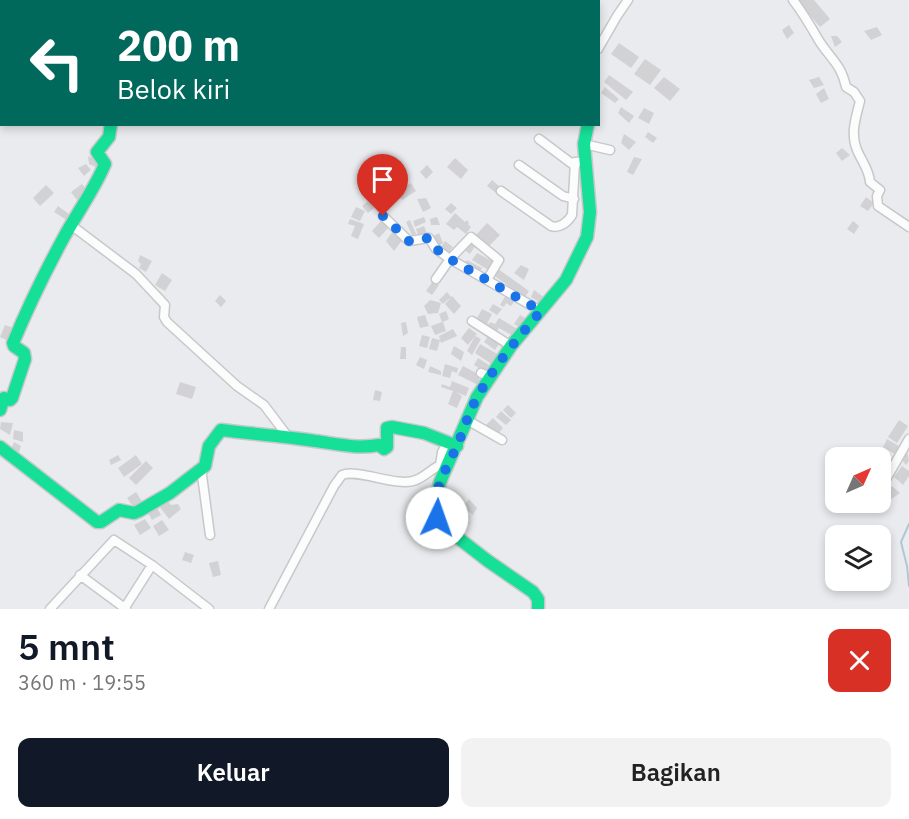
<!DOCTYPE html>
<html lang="id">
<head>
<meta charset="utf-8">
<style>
	body { margin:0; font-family:"IBM Plex Sans",sans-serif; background:#f2f2f2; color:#222; height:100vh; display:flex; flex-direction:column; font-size:22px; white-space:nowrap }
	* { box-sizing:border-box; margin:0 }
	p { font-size:20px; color:#767676 }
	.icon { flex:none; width:33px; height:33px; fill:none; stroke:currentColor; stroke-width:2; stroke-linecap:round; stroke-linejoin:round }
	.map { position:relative; height:609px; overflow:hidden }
	.details { display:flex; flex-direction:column; background:#fff; flex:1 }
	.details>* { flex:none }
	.guide { position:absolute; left:0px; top:0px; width:600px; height:126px; box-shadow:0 3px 9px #0003; background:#00695c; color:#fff; overflow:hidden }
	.needle { width:39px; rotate:45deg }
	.fabs { position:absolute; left:825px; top:447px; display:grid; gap:12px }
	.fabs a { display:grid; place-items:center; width:66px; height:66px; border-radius:12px; background:#fff; box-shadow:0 3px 9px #0003; font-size:30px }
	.pin { position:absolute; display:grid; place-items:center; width:51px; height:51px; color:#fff; margin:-62px -26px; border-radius:50% 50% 50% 0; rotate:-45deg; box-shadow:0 0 6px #0007 }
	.pin .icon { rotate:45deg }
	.me { position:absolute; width:66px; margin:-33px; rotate:3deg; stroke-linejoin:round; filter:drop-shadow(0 0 4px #0008) }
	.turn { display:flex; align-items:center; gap:21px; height:126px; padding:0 18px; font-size:27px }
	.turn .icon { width:78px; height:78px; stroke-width:2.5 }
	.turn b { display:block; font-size:42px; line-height:51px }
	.round { display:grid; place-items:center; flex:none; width:63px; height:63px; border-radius:12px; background:#f2f2f2 }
	.head { display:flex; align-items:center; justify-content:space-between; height:102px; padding:0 18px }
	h1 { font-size:36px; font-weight:600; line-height:45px; color:#111827 }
	.cta { display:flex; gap:12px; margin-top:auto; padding:12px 18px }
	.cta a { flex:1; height:69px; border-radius:12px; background:#111827; color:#fff; font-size:24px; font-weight:600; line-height:69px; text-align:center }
	.cta a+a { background:#f2f2f2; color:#222 }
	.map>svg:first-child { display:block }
</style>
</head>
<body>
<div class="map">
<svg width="909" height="609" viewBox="0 0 909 609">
	<rect width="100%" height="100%" fill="#e9ebee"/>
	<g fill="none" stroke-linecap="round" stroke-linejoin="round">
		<path stroke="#afc8d6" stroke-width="2" d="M909,524L901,542L907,566L909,586"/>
	</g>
	<path fill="#d2d2d4" d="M797,0H814L830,19L820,27Z
		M789,25L794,33L787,39L782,30Z
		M877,27L882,35L871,40L864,31Z
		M831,36H837L842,42L835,47Z
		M619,43L639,57L631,68L611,54Z
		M645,59L661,70L650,85L634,74Z
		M609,75L633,92L626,100L604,82Z
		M664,77L680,89L670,101L654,88Z
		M819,77L824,85L814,88L809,80Z
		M605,87L619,99L615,103L601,93Z
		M824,88L829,99L821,103L816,94Z
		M621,107L634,116L629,123L618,113Z
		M644,108L654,113L649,124L638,118Z
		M648,132L657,138L653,143L645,137Z
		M624,134L636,142L629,150L621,143Z
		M842,148L850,155L842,161L836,153Z
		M88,156L101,162L100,169L89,164Z
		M634,157L642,159L633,175L627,172Z
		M455,158L468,170L461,179L447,167Z
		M86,164L91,170L84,176L78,168Z
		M427,165L433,172L426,179L420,172Z
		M492,180L501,188L496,193L487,186Z
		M411,183L416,191L402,200L397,192Z
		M82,184L88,192L77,200L71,192Z
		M46,185L54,193L40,206L33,198Z
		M389,185L395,194L378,206L374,194H379V193Z
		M866,197L874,203L868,211L860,206Z
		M426,198L431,208L423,212L417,199Z
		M368,201L374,208L368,213L362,206Z
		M451,203L457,208L451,214L445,209Z
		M58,206L73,217L70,222L54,212Z
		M356,207L365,211L360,221L351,217Z
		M455,213L465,222L467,220L469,223L468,224L471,227L466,234L457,227L454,230L446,224Z
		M424,217L426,222L415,227L413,221Z
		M437,217L440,225H431L430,219Z
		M350,219L364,224L358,239L351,236L355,226L348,224Z
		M410,220L416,234L412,235L406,222Z
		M381,221L388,228L379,238L372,231Z
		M853,221L859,226L854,234L847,229Z
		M487,223L500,235L488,247L476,235Z
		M424,226L428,236H415L418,235L416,229Z
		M393,231L403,239L394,251L386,241Z
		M439,233L443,243L436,248L430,238Z
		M470,239L477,243L470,254L463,249Z
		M445,241L453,247L447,254L440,248Z
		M477,253L496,263L490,271L472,260Z
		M140,255L152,261L146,272L139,268L141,264L138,261Z
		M467,260L482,268L478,274L464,264Z
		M521,265L529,269L524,280L514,273Z
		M498,269L529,291L525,297L493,275Z
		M162,273L172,280L165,291L155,285Z
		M433,281L439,285L432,295L426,291Z
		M534,290L545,298L539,302L531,297Z
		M447,292L451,297L443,304L439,300Z
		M507,293L516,299L511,306L506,303L504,307L500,305Z
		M220,295L226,301L221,307L215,301Z
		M452,296L461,306L454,314L445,304Z
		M430,300L441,303L438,313L428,314L424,306Z
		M493,304L502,309L497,315L489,310Z
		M482,309L492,314L486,326L476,320Z
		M446,311L449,319L443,322L446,331L435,335L431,326L442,322L439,314Z
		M425,315L429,326L420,328L417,317Z
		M520,315L527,319L521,328L514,324Z
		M499,318L519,330L515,337L499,328L495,334L486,328L490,322L495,324Z
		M406,322L408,333L403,336L401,323Z
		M5,325L17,329L10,342L0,337Z
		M469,328L477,334L475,336L481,339L472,355L467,351L475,336L468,345L461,338Z
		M453,329L457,336L441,343L440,340L437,351L429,349L432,338L440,340L439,336Z
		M422,335L430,337L427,348L419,346Z
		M488,336L499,344L495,350L484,342Z
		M480,344L499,355L493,365L475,353Z
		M454,346L464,352L461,361L451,354Z
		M401,347H406V359H400Z
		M420,357L427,360L424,369L416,365Z
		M478,358L489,365L485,372L474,365Z
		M445,364L458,368L457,373L452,371L450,378L442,376Z
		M430,366L441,371V375L428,372Z
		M463,366L480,375L478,385L458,375Z
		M452,381L469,388L466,396L456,392L462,396L457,408L448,404L453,391L441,387L442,384L450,387Z
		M180,382L196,387L192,399L176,394Z
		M375,390L382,392L380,401L373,400Z
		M508,405L516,413L511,418L503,410Z
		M501,411L511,420L506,425L496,417Z
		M493,418L503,428L497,435L486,425Z
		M899,420L908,426L897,443L888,437Z
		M1,422L13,423L10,435L0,429Z
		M14,430L23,432V442L13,439Z
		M887,439L902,448L898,456L883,447Z
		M14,442L21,446L18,455L11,450Z
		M907,450L909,461L906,465L901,459Z
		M118,455L121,460L111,465L109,460Z
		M136,455L142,464L124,477L118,468Z
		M146,461L153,468L136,485L129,478Z
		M902,466L909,471V476L903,485L894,477Z
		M892,486L900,493L890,500L885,495Z
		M136,492L143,503L134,508L127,498Z
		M469,499L477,508L473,515L463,507Z
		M167,500L171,505L178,504L181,509L169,519L159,506Z
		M156,506L161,515L152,520L147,511Z
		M145,519L151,528L140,535L134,525Z
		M162,520L169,530L159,536L153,526Z
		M185,552L194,555L191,563L182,560Z
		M218,561L221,575L213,577L209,563Z"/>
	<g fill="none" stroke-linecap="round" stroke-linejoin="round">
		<defs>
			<path id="street" d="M793,0C803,13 810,25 818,39C830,59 841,63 846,87L854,92L860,101C856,117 850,134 857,150C862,162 869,169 870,182L880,190L877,196L878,206L909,227
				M156,2V0
				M598,49L617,16L628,0
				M0,95H2
				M539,139L575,166
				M584,144L610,150
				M519,165L563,196L574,199
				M501,191L551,226C559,229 568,222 572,215L575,162L586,161
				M383,216L409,241L429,238L436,249L450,259L541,311
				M71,225L136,274L165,305L164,317L167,322L237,386L264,405L289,438
				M436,279L450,259L471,237L499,260L487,280
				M472,321L511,346
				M481,373L490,377
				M467,420L502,440
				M201,468L210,535
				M881,488L909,439
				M80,575L126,609
				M50,609L114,540L152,565L209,609
				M124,609L152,565
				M269,609L334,486L342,475C357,468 398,488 416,480C424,477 432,469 440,465L442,452L448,443"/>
			<path id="fast" d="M0,410L4,398L10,400L12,398L25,359L24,353L14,346L13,343C28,307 45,272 64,237C77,213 94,190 105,164L97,152L109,137L111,124
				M0,447L97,522H101L119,510L134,513L139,511L170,493L205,466L209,446L221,430C252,434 284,436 315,441C337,444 357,449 379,445L384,449L387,447V428L392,427L424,433L457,446
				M538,609V599L533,592L488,561L444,527L437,518L434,508L440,482L477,397L511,346L566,280L587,237L590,212L584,144L588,124"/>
		</defs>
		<use href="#street" stroke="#c7c8cb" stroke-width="11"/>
		<use href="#fast" stroke="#c7c8cb" stroke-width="15"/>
		<use href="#street" stroke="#fcfcfc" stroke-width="8"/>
		<use href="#fast" stroke="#16e098" stroke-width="12"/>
	</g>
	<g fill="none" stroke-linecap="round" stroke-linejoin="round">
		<path stroke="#1a73e8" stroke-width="10" stroke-dasharray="0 18" d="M383,216L409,241L429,238L436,249L450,259L541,311C518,338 495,365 478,396C468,413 464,431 456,448C446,470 431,492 437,518"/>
	</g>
</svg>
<div class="fabs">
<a><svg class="needle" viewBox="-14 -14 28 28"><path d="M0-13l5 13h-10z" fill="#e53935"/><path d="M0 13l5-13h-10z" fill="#767676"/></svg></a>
<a><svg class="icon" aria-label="layers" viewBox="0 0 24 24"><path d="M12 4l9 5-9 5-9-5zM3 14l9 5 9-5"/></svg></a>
</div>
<div class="pin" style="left:383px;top:216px;background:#d93025"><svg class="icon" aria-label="arrive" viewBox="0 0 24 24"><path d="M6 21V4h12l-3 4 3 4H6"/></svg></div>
<svg class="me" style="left:437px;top:518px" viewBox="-20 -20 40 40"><circle r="19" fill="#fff"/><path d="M0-13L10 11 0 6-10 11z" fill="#1a73e8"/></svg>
<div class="guide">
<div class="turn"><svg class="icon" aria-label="left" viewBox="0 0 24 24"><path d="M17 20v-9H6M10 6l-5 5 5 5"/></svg><div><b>200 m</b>Belok kiri</div></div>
</div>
</div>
<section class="details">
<div class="head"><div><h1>5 mnt</h1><p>360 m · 19:55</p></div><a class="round" style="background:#d93025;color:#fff"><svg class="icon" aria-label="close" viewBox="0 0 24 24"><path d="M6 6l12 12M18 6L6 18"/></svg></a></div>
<div class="cta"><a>Keluar</a><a>Bagikan</a></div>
</section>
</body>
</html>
